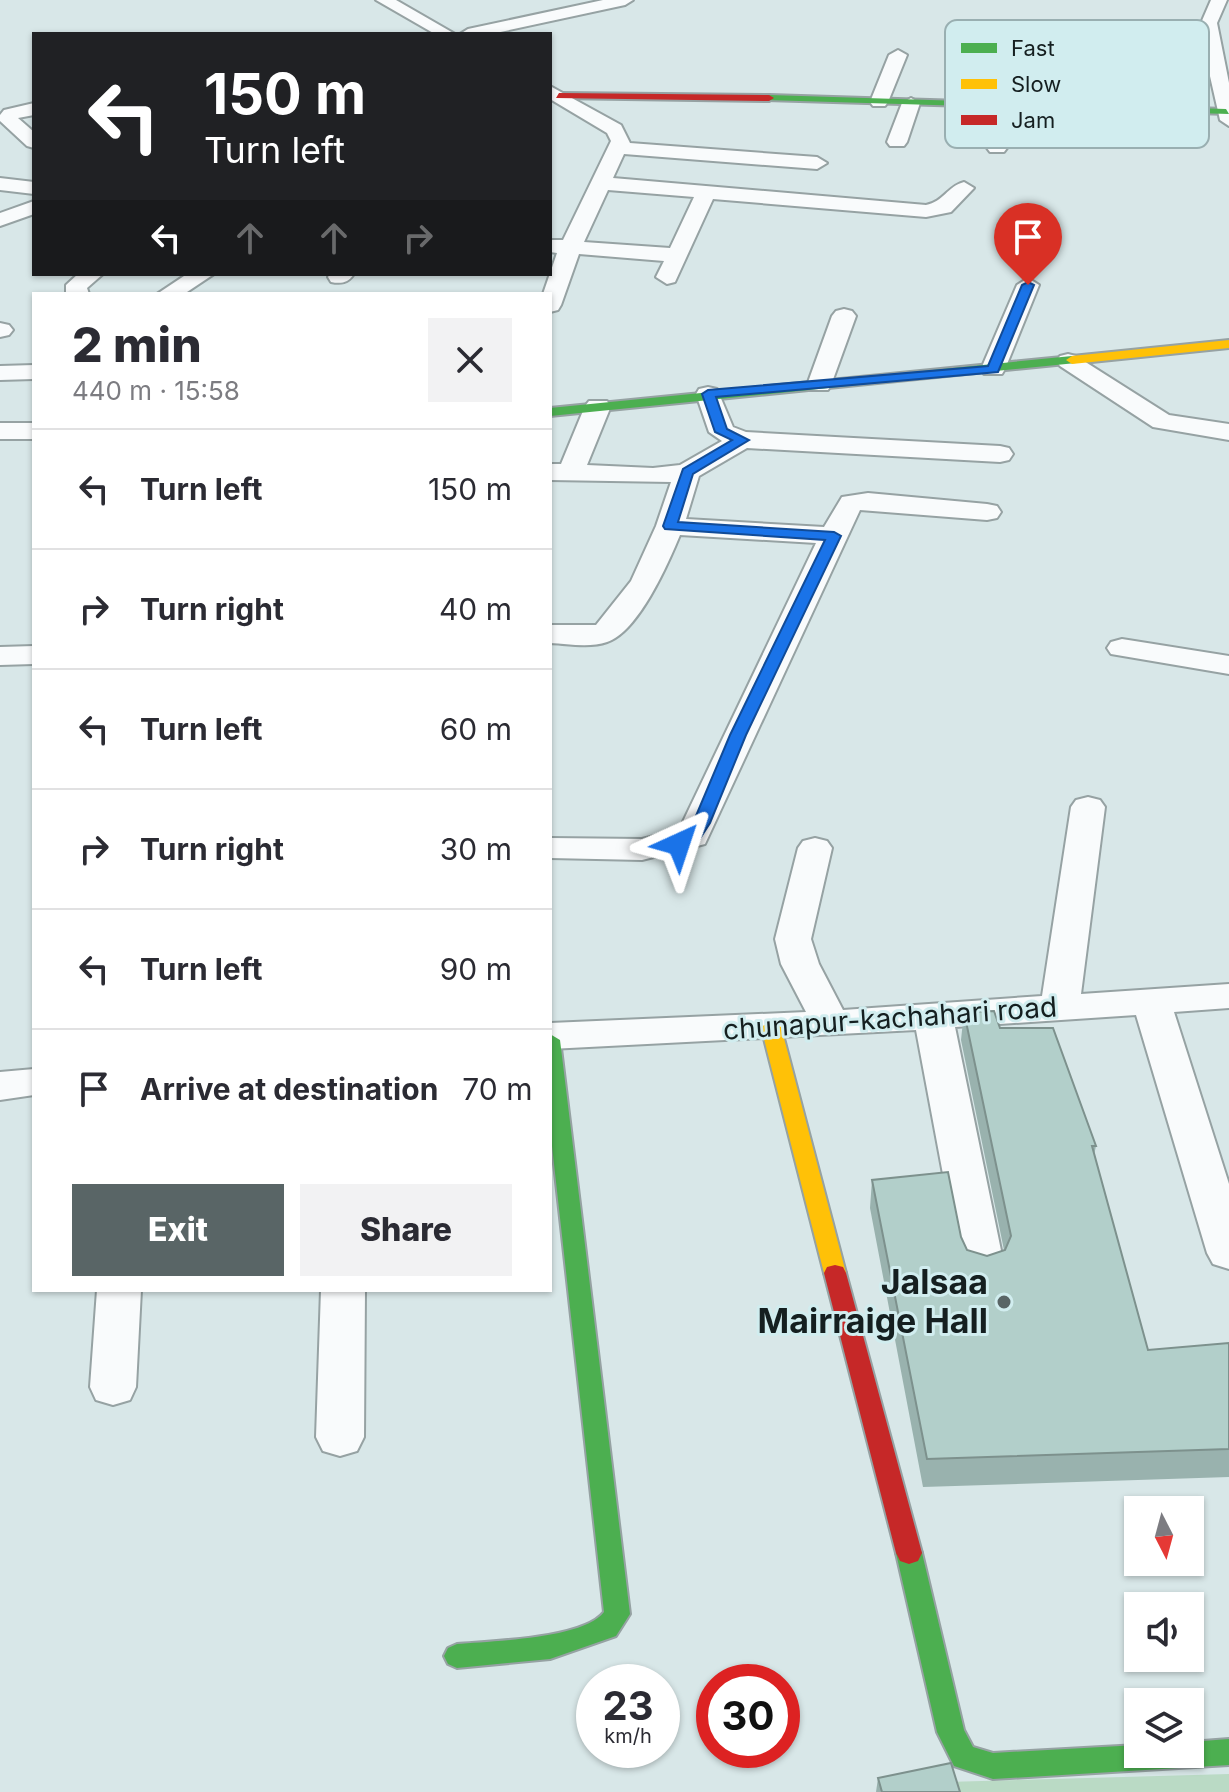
<!DOCTYPE html>
<html lang="en">
<head>
<meta charset="utf-8">
<style>
	body { margin:0; font-family:Inter,sans-serif; background:#f2f2f3; color:#2b2b33; height:100vh; display:flex; flex-direction:column; font-size:30px; white-space:nowrap }
	* { box-sizing:border-box; margin:0 }
	p { font-size:26px; color:#7c7c81 }
	.icon { flex:none; width:44px; height:44px; fill:none; stroke:currentColor; stroke-width:2; stroke-linecap:round; stroke-linejoin:round }
	.map { position:relative; flex:1; overflow:hidden }
	.sheet { position:absolute; left:32px; top:292px; width:520px; height:1000px; display:flex; flex-direction:column; background:#fff; border-radius:0px; box-shadow:0 2px 6px #0004 }
	.sheet>* { flex:none }
	.guide { position:absolute; left:32px; top:32px; width:520px; height:244px; border-radius:0px; box-shadow:0 2px 6px #0004; background:#202124; color:#fff; overflow:hidden }
	.needle { width:52px; rotate:174deg }
	.tools { position:absolute; left:1124px; top:1496px; display:grid; gap:16px }
	.tools a { display:grid; place-items:center; width:80px; height:80px; border-radius:0px; background:#fff; box-shadow:0 2px 6px #0004; font-size:40px }
	.speed { position:absolute; left:576px; top:1664px; display:flex; gap:16px; font-size:40px; font-weight:700; text-align:center }
	.speed>* { display:grid; place-content:center; width:104px; height:104px; border-radius:50%; background:#fff; box-shadow:0 2px 6px #0004; line-height:1 }
	.speed small { font-size:20px; font-weight:400 }
	.speed .limit { border:12px solid #d22; background:#fff; color:#111 }
	.pin { position:absolute; display:grid; place-items:center; width:68px; height:68px; color:#fff; margin:-82px -34px; border-radius:50% 50% 50% 0; rotate:-45deg; box-shadow:0 0 8px #0007 }
	.pin .icon { rotate:45deg }
	.me { position:absolute; width:88px; margin:-44px; rotate:42deg; stroke-linejoin:round; filter:drop-shadow(0 0 6px #0008) }
	.turn { display:flex; align-items:center; gap:28px; height:168px; padding:0 40px; font-size:36px }
	.turn .icon { width:104px; height:104px; stroke-width:2.5 }
	.turn b { display:block; font-size:56px; line-height:68px }
	.lanes { display:flex; align-items:center; height:76px; padding:0 40px; background:#0003; justify-content:center; gap:40px; direction:ltr }
	.lanes .off { opacity:.35 }
	.round { display:grid; place-items:center; flex:none; width:84px; height:84px; border-radius:0px; background:#f2f2f3 }
	.head { display:flex; align-items:center; justify-content:space-between; height:136px; padding:0 40px }
	h1 { font-size:48px; font-weight:800; line-height:60px }
	.action { display:flex; gap:16px; margin-top:auto; padding:16px 40px }
	.action a { flex:1; height:92px; border-radius:0px; background:#596566; color:#fff; font-size:32px; font-weight:800; line-height:92px; text-align:center }
	.action a+a { background:#f2f2f3; color:#2b2b33 }
	ul { padding:0; list-style:none }
	li { display:flex; align-items:center; gap:24px; height:120px; padding:0 40px; border-top:2px solid #e1e1e2 }
	li div { flex:1 }
	li b { display:block; font-size:30px }
	li em { font-style:normal }
	.map>svg:first-child { display:block }
</style>
</head>
<body>
<div class="map">
<svg width="1229" height="1792" viewBox="0 0 1229 1792">
	<rect width="100%" height="100%" fill="#d8e7e8"/>
	<path fill="#badac5" d="M1229,1774V1792H949L946,1782Z"/>
	<g fill="none" stroke-linecap="round" stroke-linejoin="round">
		<defs>
			<path id="lane" d="M998,58L1002,61L988,105L980,107L994,61Z"/>
			<path id="street" d="M376,0H396L455,34H435Z
				M603,0H633L625,5L491,34H460L468,29Z
				M1211,0H1227L1217,23L1229,83V126L1220,120L1202,41L1201,23Z
				M898,50L907,55L888,102L885,106H873L870,102L889,55Z
				M550,86L621,125L630,143L817,157L827,163L817,169L624,154L613,178L926,205C943,202 948,186 964,182L974,188L951,212L926,217L713,199L675,282L667,284L656,277L664,261L579,254L561,305L558,310L550,312V294H543L557,253L550,252V240H563L611,141L607,133L550,99ZM608,190L694,197L670,248L584,242Z
				M911,98L920,103L907,142L904,146H890L887,142L902,103Z
				M1013,101L1022,106L1007,148L1004,152H990L987,148L1004,106Z
				M34,103V115L18,118L34,132V148L27,146L0,121V115L4,110Z
				M0,178L34,182V194L0,190Z
				M34,201V214L0,226V213Z
				M78,274H103L87,288L89,294H66V285Z
				M187,274H214L184,294H157Z
				M330,274H354C348,283 341,284 331,282L328,277Z
				M1028,278L1039,285L1005,369L1002,374H984L981,369L1017,285Z
				M844,309L852,311L856,316L831,385L828,390H810L807,385L832,316L836,311Z
				M0,323L9,325L13,330L9,335L0,337Z
				M1068,354L1076,356L1169,415L1229,424V440L1153,427L1060,366L1056,361L1060,356Z
				M34,365V379L0,380V366Z
				M708,387L717,389L733,427L746,432L1000,446L1009,448L1013,454L1009,460L1000,462L747,448L699,476L686,519L824,527L842,497L868,493L987,504L997,506L1001,512L997,518L987,520L860,510L705,844L642,860L550,858V838L642,839L679,830L816,543L680,535C668,564 638,632 607,642C590,648 568,644 550,643V625H596L631,581L656,526L671,482L550,480V464H561L585,406L589,401H607L611,406L587,465L653,468L680,465L722,441L709,432L696,394L699,389Z
				M0,423H34V439H0Z
				M1122,639L1229,656V674L1111,654L1107,648L1111,642Z
				M34,646V664L0,665V647Z
				M1088,797L1100,800L1105,807L1081,994L1229,984V1008L1174,1012L1229,1184V1269L1213,1264L1207,1253L1136,1015L955,1027L1004,1265L998,1277L982,1281L966,1277L960,1265L916,1030L550,1049V1023L806,1012L781,964L775,939L798,848L803,841L815,838L827,841L832,848L811,939L819,964L843,1010L1042,996L1071,807L1076,800Z
				M34,1069V1095L0,1100V1072Z
				M97,1290H141L136,1387L130,1400L113,1405L96,1400L90,1387Z
				M321,1290H365L364,1437L357,1451L340,1456L323,1451L316,1437Z"/>
			<path id="fast" d="M769,95L1226,109L1229,114L766,100Z
				M1072,356L1078,360L1076,363L550,416V408Z
				M550,1034L560,1040L630,1614L616,1636L550,1659L457,1668L448,1664L444,1656L448,1648L457,1644C490,1641 584,1639 604,1612L550,1128Z
				M909,1542L918,1545L922,1553L964,1730L973,1747L993,1753L1138,1745V1754H1190V1742L1229,1739V1765L993,1779L954,1766L937,1732L896,1553L900,1545Z"/>
			<path id="slow" d="M1229,340V348L1072,364L1066,360L1072,356Z
				M771,1021L781,1027L846,1273L843,1279L835,1281L827,1279L824,1273L761,1027Z"/>
			<path id="jam" d="M559,93L769,95L774,98L769,101L556,98Z
				M835,1265L843,1267L846,1273L922,1553L918,1561L909,1564L900,1561L896,1553L824,1273L827,1267Z"/>
		</defs>
		<use href="#lane" stroke="#96a2a3" stroke-width="4"/>
		<use href="#street" stroke="#96a2a3" stroke-width="4"/>
		<use href="#fast" stroke="#96a2a3" stroke-width="4"/>
		<use href="#slow" stroke="#96a2a3" stroke-width="4"/>
		<use href="#jam" stroke="#96a2a3" stroke-width="4"/>
		<use href="#lane" fill="#f9fbfc" fill-rule="evenodd"/>
		<use href="#street" fill="#f9fbfc" fill-rule="evenodd"/>
		<use href="#fast" fill="#4caf50" fill-rule="evenodd"/>
		<use href="#slow" fill="#ffc107" fill-rule="evenodd"/>
		<use href="#jam" fill="#c62828" fill-rule="evenodd"/>
	</g>
	<path fill="#99b2ae" d="M964,1012L1000,1028L1096,1146L1094,1155L1148,1350L1229,1343V1477L923,1487L870,1208L872,1180L961,1237L967,1250L987,1256L1004,1250L961,1040Z
		M878,1778L960,1792H876Z"/>
	<path fill="#b2cfca" stroke="#7d918d" stroke-width="2" d="M994,1011L1000,1028H1053L1096,1146H1092L1148,1350L1229,1343V1449L927,1459L872,1180L948,1172L961,1237L967,1250L987,1256L1005,1250L1011,1236L964,1012Z
		M951,1763L960,1792H882L878,1778Z"/>
	<path fill="#1a73e8" stroke="#114b97" stroke-width="2" d="M1028,282L1034,285L998,372L716,397L727,429L749,440L693,474L678,522L834,532L841,536L746,735L710,823L699,840L685,847H672L670,844C676,834 686,833 693,823L730,735L825,540L665,529L663,526L683,469L732,440L715,432L702,394L708,390L988,366L1022,285Z"/>
	<circle fill="#596566" stroke="#d1edef" stroke-width="3" cx="1004" cy="1302" r="8"/>
	<g text-anchor="middle" stroke-width="6" stroke-linejoin="round" paint-order="stroke">
		<g font-size="28" fill="#151f20" stroke="#d1edef">
			<text transform="translate(890 1018) rotate(-4)" y="10">chunapur-kachahari road</text>
		</g>
		<g font-size="34" font-weight="bold" fill="#151f20" stroke="#d1edef" text-anchor="end">
			<text x="988" y="1294">Jalsaa<tspan x="988" dy="39">Mairraige Hall</tspan></text>
		</g>
	</g>
	<rect x="945" y="20" width="264" height="128" rx="12" fill="#d1edef" stroke="#99afb1" stroke-width="2"/>
	<rect x="961" y="43" width="36" height="10" fill="#4caf50"/>
	<rect x="961" y="79" width="36" height="10" fill="#ffc107"/>
	<rect x="961" y="115" width="36" height="10" fill="#c62828"/>
	<g font-size="22" fill="#151f20">
		<text x="1011" y="56">Fast</text>
		<text x="1011" y="92">Slow</text>
		<text x="1011" y="128">Jam</text>
	</g>
</svg>
<div class="tools">
<a><svg class="needle" viewBox="-14 -14 28 28"><path d="M0-13l5 13h-10z" fill="#e53935"/><path d="M0 13l5-13h-10z" fill="#7c7c81"/></svg></a>
<a><svg class="icon" aria-label="sound" viewBox="0 0 24 24"><path d="M4 9h4l5-4v14l-5-4H4zM17 9q2 3 0 6"/></svg></a>
<a><svg class="icon" aria-label="layers" viewBox="0 0 24 24"><path d="M12 4l9 5-9 5-9-5zM3 14l9 5 9-5"/></svg></a>
</div>
<div class="speed"><div>23<small>km/h</small></div><div class="limit">30</div></div>
<div class="pin" style="left:1028px;top:285px;background:#d93025"><svg class="icon" aria-label="arrive" viewBox="0 0 24 24"><path d="M6 21V4h12l-3 4 3 4H6"/></svg></div>
<svg class="me" style="left:679px;top:844px" viewBox="-20 -20 40 40"><path d="M0-17L14 15 0 8-14 15z" fill="#1a73e8" stroke="#fff" stroke-width="4"/></svg>
<div class="guide">
<div class="turn"><svg class="icon" aria-label="left" viewBox="0 0 24 24"><path d="M17 20v-9H6M10 6l-5 5 5 5"/></svg><div><b>150 m</b>Turn left</div></div>
<div class="lanes"><svg class="icon" aria-label="left" viewBox="0 0 24 24"><path d="M17 20v-9H6M10 6l-5 5 5 5"/></svg><svg class="icon off" aria-label="ahead" viewBox="0 0 24 24"><path d="M12 20V5M6 11l6-6 6 6"/></svg><svg class="icon off" aria-label="ahead" viewBox="0 0 24 24"><path d="M12 20V5M6 11l6-6 6 6"/></svg><svg class="icon off" aria-label="right" viewBox="0 0 24 24"><path d="M7 20v-9h11M14 6l5 5-5 5"/></svg></div>
</div>
<section class="sheet">
<div class="head"><div><h1>2 min</h1><p>440 m · 15:58</p></div><a class="round"><svg class="icon" aria-label="close" viewBox="0 0 24 24"><path d="M6 6l12 12M18 6L6 18"/></svg></a></div>
<ul>
<li><svg class="icon" aria-label="left" viewBox="0 0 24 24"><path d="M17 20v-9H6M10 6l-5 5 5 5"/></svg><div><b>Turn left</b></div><em>150 m</em></li>
<li><svg class="icon" aria-label="right" viewBox="0 0 24 24"><path d="M7 20v-9h11M14 6l5 5-5 5"/></svg><div><b>Turn right</b></div><em>40 m</em></li>
<li><svg class="icon" aria-label="left" viewBox="0 0 24 24"><path d="M17 20v-9H6M10 6l-5 5 5 5"/></svg><div><b>Turn left</b></div><em>60 m</em></li>
<li><svg class="icon" aria-label="right" viewBox="0 0 24 24"><path d="M7 20v-9h11M14 6l5 5-5 5"/></svg><div><b>Turn right</b></div><em>30 m</em></li>
<li><svg class="icon" aria-label="left" viewBox="0 0 24 24"><path d="M17 20v-9H6M10 6l-5 5 5 5"/></svg><div><b>Turn left</b></div><em>90 m</em></li>
<li><svg class="icon" aria-label="arrive" viewBox="0 0 24 24"><path d="M6 21V4h12l-3 4 3 4H6"/></svg><div><b>Arrive at destination</b></div><em>70 m</em></li>
</ul>
<div class="action"><a>Exit</a><a>Share</a></div>
</section>
</div>
</body>
</html>
